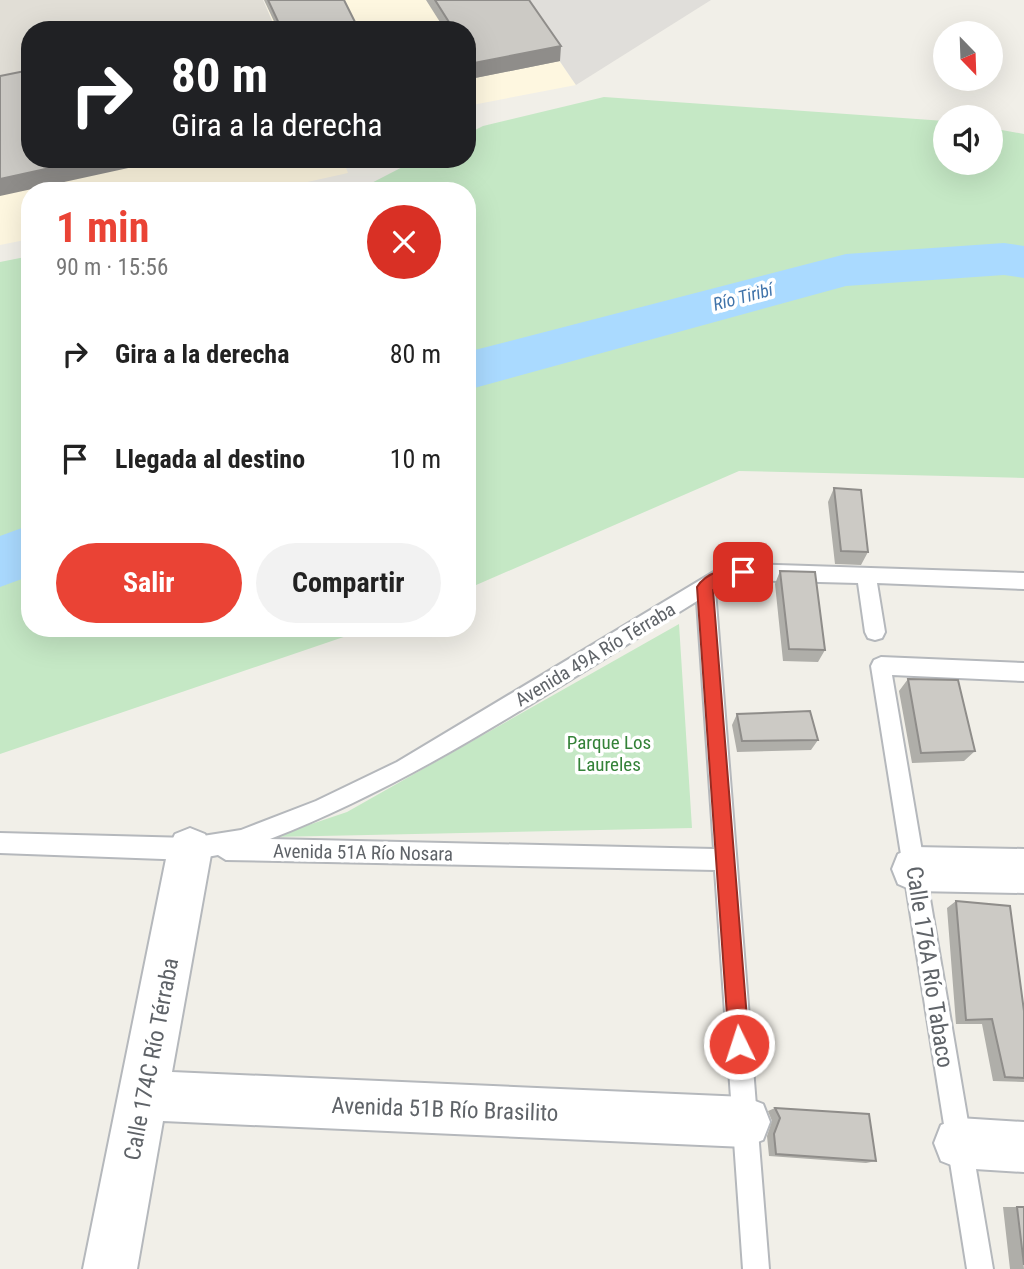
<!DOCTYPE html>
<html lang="es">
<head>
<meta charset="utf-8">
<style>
	body { margin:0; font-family:"Roboto Condensed",sans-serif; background:#f2f2f2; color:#222; height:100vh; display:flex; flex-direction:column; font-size:26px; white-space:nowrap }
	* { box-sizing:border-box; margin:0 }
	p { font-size:23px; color:#767676 }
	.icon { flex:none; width:38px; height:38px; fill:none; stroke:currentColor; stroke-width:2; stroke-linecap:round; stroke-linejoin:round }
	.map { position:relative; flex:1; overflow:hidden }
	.panel { position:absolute; left:21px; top:182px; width:455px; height:455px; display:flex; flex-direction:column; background:#fff; border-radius:28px; box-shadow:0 7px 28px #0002 }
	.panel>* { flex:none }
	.top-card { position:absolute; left:21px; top:21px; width:455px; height:147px; border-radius:28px; box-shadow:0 7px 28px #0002; background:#202124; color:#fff; overflow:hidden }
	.needle { width:46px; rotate:157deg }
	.fabs { position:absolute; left:933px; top:21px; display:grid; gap:14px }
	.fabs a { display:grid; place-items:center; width:70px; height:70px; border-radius:50%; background:#fff; box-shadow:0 7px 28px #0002; font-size:35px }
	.pin { position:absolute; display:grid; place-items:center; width:60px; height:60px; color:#fff; margin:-30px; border-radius:14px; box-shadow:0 4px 10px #0006 }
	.me { position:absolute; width:77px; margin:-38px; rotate:356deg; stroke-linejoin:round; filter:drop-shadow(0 0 5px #0008) }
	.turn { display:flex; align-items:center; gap:24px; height:147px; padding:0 35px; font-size:32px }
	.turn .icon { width:91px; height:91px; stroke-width:2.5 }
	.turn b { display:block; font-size:49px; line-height:60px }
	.round { display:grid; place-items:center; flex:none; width:74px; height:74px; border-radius:37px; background:#f2f2f2 }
	.head { display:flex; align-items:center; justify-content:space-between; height:119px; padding:0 35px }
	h1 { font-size:42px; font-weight:700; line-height:52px; color:#ea4335 }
	.cta { display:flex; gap:14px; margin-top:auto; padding:14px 35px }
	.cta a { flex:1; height:80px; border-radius:42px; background:#ea4335; color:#fff; font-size:28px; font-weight:700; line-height:80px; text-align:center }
	.cta a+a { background:#f2f2f2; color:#222 }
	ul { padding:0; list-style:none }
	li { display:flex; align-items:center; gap:21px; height:105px; padding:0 35px }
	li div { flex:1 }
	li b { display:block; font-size:26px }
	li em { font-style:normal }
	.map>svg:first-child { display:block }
</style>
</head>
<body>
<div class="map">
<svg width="1024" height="1269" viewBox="0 0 1024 1269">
	<rect width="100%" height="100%" fill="#f1efe8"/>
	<path fill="#fef7e0" d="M264,0H518L576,85L467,106V30H276Z
		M0,93L30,159H366L345,165L348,173L303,183L301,191H30V239L0,245Z"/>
	<path fill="#e0deda" d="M518,0H711L576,85Z"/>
	<path fill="#e1ded6" d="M0,0H263L276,30H30V87L0,92Z"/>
	<path fill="#c5e8c5" d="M604,97L945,121V163H990L991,128L1024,134V478L739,471L467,589V191H356L418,159H467V134L483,126Z
		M30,256V628H370L0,754V262Z
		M679,624L692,828L273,837L347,812Z"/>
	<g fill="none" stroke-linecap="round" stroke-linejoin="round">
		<path fill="#aadaff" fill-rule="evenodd" d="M1004,243L1024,246V278L1004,275L846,286L467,390V352L846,254Z
			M30,525V576L0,587V536Z"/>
		<defs>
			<path id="service" d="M743,564L1024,573V589L877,583L885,632L882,638L875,640L868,638L865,632L858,583L743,580L728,582L715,590L769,1269H743L715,870L226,860L218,855L190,860L0,853V833L190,838L241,830L316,801L397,762L717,570ZM697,601L714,849L270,839C422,780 558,686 697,601Z
				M881,657L1024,663V681L892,675L993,1269H967L871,666L874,660Z"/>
			<path id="minor" d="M190,828L205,834L212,849L172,1072L745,1097L763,1104L770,1122L763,1140L745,1147L163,1121L137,1269H83L168,849L175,834Z
				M914,847L1024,849V893L914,891L898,884L892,869L898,854Z
				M959,1118L1024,1122V1172L959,1168L941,1161L934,1143L941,1125Z"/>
		</defs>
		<use href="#service" stroke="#b5b8bc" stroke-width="4"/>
		<use href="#minor" stroke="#b5b8bc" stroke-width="4"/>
		<use href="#service" fill="#fff" fill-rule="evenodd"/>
		<use href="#minor" fill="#fff" fill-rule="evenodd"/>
	</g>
	<path fill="#afaea9" d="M264,0H344L359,30H278Z
		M426,0H529L560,61L475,78L467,66V30H445Z
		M834,488L868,552L861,565L835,564L828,502Z
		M780,571L825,650L818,662L783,661L775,584Z
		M908,679L975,751L964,761L912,763L899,691Z
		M737,714L818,740L811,750L737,752L732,725Z
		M956,901L1024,1011V1082L993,1081L982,1024H956L947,908Z
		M775,1108L876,1161L866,1163L769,1156L767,1136L772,1121L768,1111Z
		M1003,1207H1017L1024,1269H1010Z"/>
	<path fill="#8f8d8a" d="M561,46L560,61L475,78L474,63Z
		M91,159L165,160L0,196V179Z"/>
	<path fill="#cccac5" stroke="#8f8d8a" stroke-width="2" d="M268,0H344L359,30H282Z
		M435,0H529L561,46L474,63L467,52V30H454Z
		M30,70V159H91L0,179V76Z
		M834,488L861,490L868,552L841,551Z
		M780,571L815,572L825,650L789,649Z
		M908,679L958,680L975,751L921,753Z
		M810,711L818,740L742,741L737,714Z
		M956,901L1010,906L1024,1011V1078L1005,1077L992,1019L966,1020Z
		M775,1108L869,1114L876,1161L776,1154L774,1134L780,1118Z
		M1017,1207H1024V1265Z"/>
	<path fill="#ea4335" stroke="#982c22" stroke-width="2" d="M743,565L751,572L749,576L728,581L713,590L749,1044L746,1051L739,1054L732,1051L729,1044L697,587C706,572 727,568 743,565Z"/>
	<g text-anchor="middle" stroke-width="7" stroke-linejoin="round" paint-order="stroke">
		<g font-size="18" font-style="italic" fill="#4174aa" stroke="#fff">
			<text transform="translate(743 297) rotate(-15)" y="6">Río Tiribí</text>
		</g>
		<g font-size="19" fill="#5f6368" stroke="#fff">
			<text transform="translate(595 654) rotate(-31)" y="7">Avenida 49A Río Térraba</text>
			<text transform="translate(363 852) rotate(1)" y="7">Avenida 51A Río Nosara</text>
		</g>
		<g font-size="19" fill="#348238" stroke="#fff">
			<text x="609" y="749">Parque Los<tspan x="609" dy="22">Laureles</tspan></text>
		</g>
		<g font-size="23" fill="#5f6368" stroke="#fff">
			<text transform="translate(930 967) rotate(81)" y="8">Calle 176A Río Tabaco</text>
			<text transform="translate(151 1059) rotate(-79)" y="8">Calle 174C Río Térraba</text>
			<text transform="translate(445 1109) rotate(2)" y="8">Avenida 51B Río Brasilito</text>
		</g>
	</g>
</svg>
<div class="fabs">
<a><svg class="needle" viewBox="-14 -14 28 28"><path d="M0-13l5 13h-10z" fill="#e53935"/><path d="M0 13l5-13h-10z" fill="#767676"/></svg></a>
<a><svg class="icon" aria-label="sound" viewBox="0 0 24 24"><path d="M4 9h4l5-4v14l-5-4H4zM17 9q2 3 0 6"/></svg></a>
</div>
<div class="pin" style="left:743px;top:572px;background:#d93025"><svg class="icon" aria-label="arrive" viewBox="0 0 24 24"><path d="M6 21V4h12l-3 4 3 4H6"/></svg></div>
<svg class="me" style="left:739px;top:1044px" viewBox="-20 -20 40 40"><circle r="17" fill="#ea4335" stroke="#fff" stroke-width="3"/><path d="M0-11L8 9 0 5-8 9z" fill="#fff"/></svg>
<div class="top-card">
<div class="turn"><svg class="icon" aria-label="right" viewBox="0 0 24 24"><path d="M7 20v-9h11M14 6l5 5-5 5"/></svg><div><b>80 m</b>Gira a la derecha</div></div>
</div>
<section class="panel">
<div class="head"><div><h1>1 min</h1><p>90 m · 15:56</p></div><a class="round" style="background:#d93025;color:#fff"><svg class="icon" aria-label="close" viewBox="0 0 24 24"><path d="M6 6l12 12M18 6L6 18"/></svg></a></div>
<ul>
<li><svg class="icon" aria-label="right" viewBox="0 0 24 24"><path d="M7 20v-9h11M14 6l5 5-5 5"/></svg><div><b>Gira a la derecha</b></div><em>80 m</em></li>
<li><svg class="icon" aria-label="arrive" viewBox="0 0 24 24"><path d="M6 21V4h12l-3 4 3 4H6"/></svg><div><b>Llegada al destino</b></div><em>10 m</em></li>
</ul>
<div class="cta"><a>Salir</a><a>Compartir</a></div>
</section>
</div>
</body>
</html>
